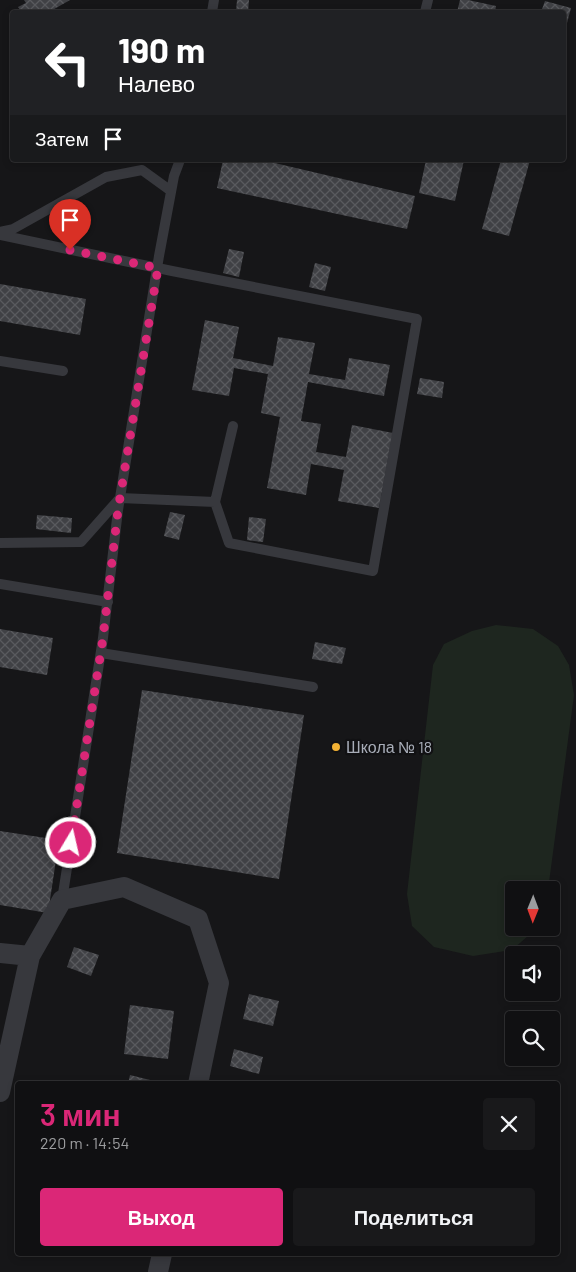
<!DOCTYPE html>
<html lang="ru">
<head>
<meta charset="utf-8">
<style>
	body { margin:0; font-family:Barlow,sans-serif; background:#19191b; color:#f1f3f6; height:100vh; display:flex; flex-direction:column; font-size:19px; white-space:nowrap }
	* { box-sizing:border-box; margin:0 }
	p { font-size:16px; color:#9c9d9f }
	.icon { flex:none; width:28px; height:28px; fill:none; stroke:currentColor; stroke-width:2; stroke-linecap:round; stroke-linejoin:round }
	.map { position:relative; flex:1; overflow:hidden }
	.panel { position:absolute; left:15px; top:1081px; width:545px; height:175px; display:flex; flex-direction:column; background:#101012; border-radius:5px; box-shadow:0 2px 8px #0003,0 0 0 1px #303032 }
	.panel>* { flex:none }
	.hud { position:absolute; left:10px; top:10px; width:556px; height:152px; border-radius:5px; box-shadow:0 2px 8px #0003,0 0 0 1px #303032; background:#202124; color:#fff; overflow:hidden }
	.needle { width:32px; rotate:181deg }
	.controls { position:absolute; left:505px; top:881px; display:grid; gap:10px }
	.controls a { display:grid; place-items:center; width:55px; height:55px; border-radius:5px; background:#101012; box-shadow:0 2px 8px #0003,0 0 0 1px #303032; font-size:25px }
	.pin { position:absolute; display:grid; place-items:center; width:42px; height:42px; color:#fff; margin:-51px -21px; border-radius:50% 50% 50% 0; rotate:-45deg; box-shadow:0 0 5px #0007 }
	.pin .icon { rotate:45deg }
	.me { position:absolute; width:55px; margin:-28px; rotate:9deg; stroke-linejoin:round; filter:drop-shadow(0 0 4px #0008) }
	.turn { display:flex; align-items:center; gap:18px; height:105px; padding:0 25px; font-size:22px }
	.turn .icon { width:65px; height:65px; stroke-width:2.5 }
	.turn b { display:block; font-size:35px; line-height:42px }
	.then { display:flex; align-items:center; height:48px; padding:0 25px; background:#0003; gap:10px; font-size:19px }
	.round { display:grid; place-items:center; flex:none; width:52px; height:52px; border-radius:5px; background:#19191b }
	.headline { display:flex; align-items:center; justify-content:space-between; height:85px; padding:0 25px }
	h1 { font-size:30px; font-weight:600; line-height:38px; color:#db2777 }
	.cta { display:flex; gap:10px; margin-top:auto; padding:10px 25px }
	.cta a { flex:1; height:58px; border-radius:5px; background:#db2777; color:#fff; font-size:20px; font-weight:600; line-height:58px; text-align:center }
	.cta a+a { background:#19191b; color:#f1f3f6 }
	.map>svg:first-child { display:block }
</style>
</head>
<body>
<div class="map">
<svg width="576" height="1272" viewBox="0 0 576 1272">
	<defs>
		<pattern id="building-cross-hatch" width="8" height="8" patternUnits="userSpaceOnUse" patternTransform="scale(1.25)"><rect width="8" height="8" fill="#404145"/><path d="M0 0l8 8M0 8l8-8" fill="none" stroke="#595a5e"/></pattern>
	</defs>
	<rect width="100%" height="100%" fill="#161618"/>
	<path fill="#1e261f" d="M496,625L533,629L558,646L569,665L574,695L548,890H514V928H537L512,950L473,956L434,947L412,926L407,894L433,665L444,644L472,631Z"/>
	<path fill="url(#building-cross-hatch)" d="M24,0H70L49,12H22L18,7L26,3Z
		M237,0H249L248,12H236Z
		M460,0H468L496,6L495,12H457Z
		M545,1L571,8L564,34V12H541Z
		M223,160H262L415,196L407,229L217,188Z
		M426,160H464L455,201L419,193Z
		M501,160H530L509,236L482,229Z
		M229,249L244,252L239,277L223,273Z
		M315,263L331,267L325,291L309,287Z
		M0,284L86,299L80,335L0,321Z
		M205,320L239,327L233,358L273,366L278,337L315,343L309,374L345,380L349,358L390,365L384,396L308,382L301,421L321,424L316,452L346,457L352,425L393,433L379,508L338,501L344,470L311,464L306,495L267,488L280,417L261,413L268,374L234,368L229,396L192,390Z
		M420,378L444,382L442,398L417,394Z
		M170,512L185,515L179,540L164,536Z
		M37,515L72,518L71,533L36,529Z
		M249,517L266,519L263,542L247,540Z
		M0,629L53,638L47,675L0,667Z
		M315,642L346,648L342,664L312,659Z
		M142,690L304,715L279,879L117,853Z
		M0,831L59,840L48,913L0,905Z
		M74,947L99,955L91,976L67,967Z
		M249,994L279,1001L273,1026L243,1019Z
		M130,1005L174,1011L168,1059L124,1054Z
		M234,1049L263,1057L259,1074L230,1066Z
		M130,1075L154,1081L153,1084H128Z"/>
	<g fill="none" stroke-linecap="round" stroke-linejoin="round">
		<path stroke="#37383d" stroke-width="10" d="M212,12L214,0
			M425,12L428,0
			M0,232L13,229L106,177L142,170L171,191
			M0,235L172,271L417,319L373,571L229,543L215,502L233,426
			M0,361L63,371
			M0,543L81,542L120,498L215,502
			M0,584L108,602
			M101,653L313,687
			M62,900L103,638L118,510L159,256L174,176L180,160"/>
		<path stroke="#37383d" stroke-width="20" d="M0,953L30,956L62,900L124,887L198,919L219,983L198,1084
			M0,1092L30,956
			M158,1272L162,1254"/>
	</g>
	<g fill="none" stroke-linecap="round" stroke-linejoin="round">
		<path stroke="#db2777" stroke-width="9" stroke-dasharray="0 16.2" d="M70,250L158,268L118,510L103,638L71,843"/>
	</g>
	<circle fill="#f2b134" stroke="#111113" stroke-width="2" cx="336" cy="747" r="5"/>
	<g text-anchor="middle" stroke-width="4.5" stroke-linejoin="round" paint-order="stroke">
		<g font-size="16" fill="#a8adb8" stroke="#111113" text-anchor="start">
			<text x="346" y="753">Школа № 18</text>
		</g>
	</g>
</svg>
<div class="controls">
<a><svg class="needle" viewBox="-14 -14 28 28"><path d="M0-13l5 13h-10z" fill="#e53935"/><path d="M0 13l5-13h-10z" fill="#9c9d9f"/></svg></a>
<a><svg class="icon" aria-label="sound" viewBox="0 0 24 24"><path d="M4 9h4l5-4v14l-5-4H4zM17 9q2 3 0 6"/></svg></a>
<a><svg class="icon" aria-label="search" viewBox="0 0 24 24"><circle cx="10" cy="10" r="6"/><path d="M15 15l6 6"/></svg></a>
</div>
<div class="pin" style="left:70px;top:250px;background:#d93025"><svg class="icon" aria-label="arrive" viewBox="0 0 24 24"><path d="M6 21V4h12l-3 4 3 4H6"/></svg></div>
<svg class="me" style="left:71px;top:843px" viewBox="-20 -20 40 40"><circle r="17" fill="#db2777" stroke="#fff" stroke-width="3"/><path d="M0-11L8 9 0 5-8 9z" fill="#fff"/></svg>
<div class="hud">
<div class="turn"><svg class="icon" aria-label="left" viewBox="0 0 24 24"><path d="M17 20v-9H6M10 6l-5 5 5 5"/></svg><div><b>190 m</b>Налево</div></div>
<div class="then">Затем<svg class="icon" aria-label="arrive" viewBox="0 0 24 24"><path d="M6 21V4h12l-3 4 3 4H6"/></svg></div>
</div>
<section class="panel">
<div class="headline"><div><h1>3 мин</h1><p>220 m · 14:54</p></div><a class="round"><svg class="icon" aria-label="close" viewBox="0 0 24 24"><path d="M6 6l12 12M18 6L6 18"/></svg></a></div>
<div class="cta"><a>Выход</a><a>Поделиться</a></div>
</section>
</div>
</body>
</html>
